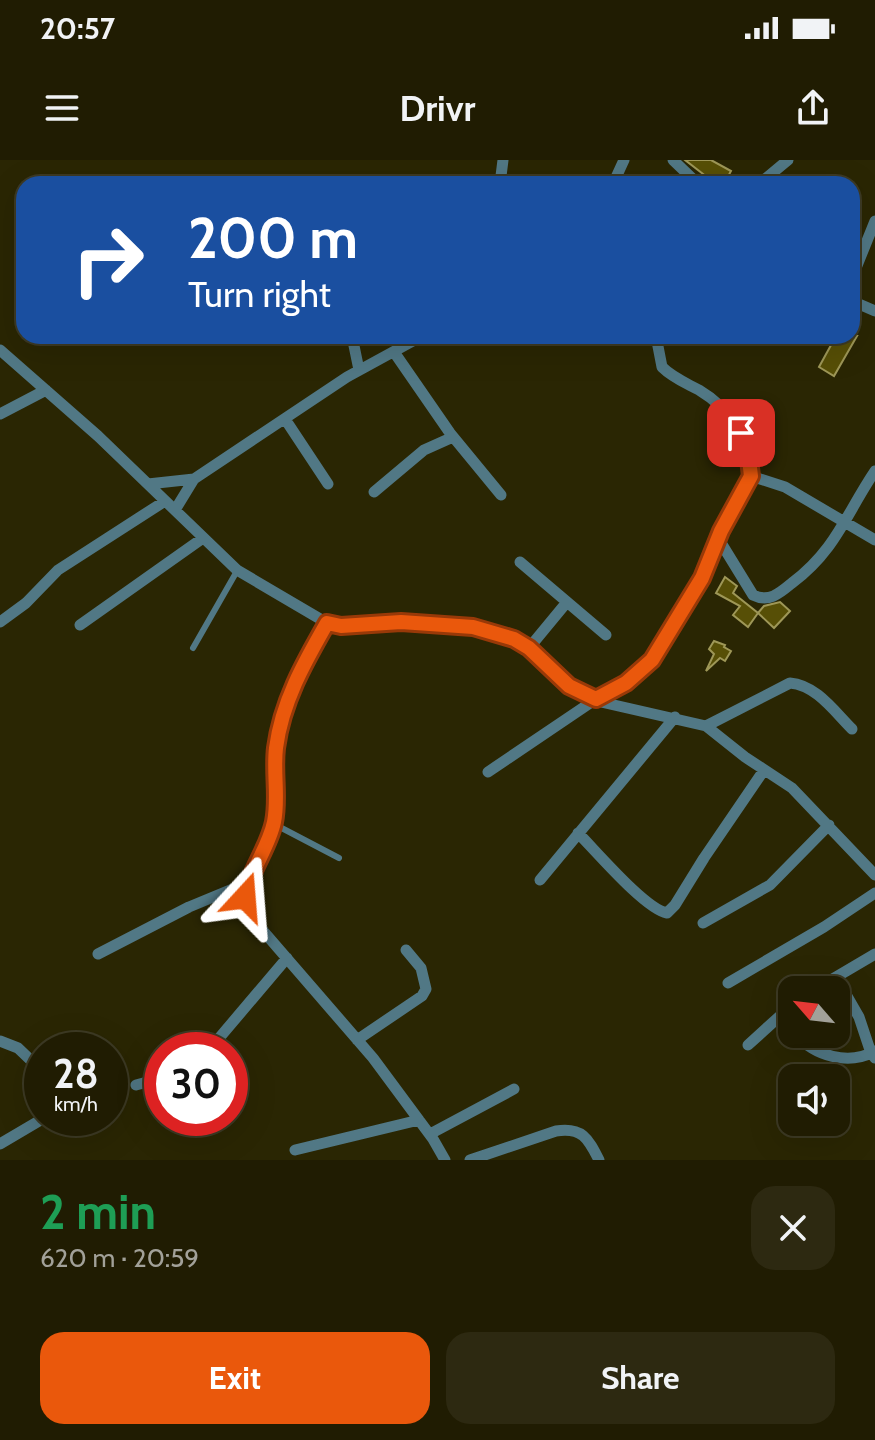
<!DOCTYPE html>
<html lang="en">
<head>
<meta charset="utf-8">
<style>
	body { margin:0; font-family:Cabin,sans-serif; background:#2d2911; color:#f1f3f6; height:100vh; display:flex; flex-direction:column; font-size:30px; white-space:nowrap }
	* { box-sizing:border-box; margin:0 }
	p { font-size:26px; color:#a2a199 }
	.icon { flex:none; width:44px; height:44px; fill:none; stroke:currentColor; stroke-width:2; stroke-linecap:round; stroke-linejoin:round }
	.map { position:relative; height:1000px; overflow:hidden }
	.panel { display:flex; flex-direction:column; background:#201c02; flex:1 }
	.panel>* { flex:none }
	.guide { position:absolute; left:16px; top:16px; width:844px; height:168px; border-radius:24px; box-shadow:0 8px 32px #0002,0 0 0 2px #3d3a24; background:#1a4fa0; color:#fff; overflow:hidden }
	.needle { width:52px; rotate:298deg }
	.tools { position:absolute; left:778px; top:816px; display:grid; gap:16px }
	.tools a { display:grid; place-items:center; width:72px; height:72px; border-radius:16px; background:#201c02; box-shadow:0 8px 32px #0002,0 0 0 2px #3d3a24; font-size:40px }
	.speed { position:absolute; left:24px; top:872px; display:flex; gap:16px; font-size:40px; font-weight:700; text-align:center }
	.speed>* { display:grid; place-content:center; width:104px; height:104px; border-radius:50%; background:#201c02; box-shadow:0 8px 32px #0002,0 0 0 2px #3d3a24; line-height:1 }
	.speed small { font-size:20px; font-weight:400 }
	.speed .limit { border:12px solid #d22; background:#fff; color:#111 }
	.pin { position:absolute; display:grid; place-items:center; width:68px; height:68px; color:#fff; margin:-34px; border-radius:16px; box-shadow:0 4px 12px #0006 }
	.me { position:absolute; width:88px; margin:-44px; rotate:19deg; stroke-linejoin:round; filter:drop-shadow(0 0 6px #0008) }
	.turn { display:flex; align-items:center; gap:28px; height:168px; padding:0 40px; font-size:36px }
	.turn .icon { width:104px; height:104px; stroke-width:2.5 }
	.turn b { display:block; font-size:56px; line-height:68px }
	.round { display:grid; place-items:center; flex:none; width:84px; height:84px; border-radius:24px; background:#2d2911 }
	.overview { display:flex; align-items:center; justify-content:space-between; height:136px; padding:0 40px }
	h1 { font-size:48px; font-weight:700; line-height:60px; color:#1e9e55 }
	.primary-button { display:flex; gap:16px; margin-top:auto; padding:16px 40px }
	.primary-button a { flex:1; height:92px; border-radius:24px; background:#ea580c; color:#fff; font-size:32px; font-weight:700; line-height:92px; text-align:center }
	.primary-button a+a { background:#2d2911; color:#f1f3f6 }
	.status { display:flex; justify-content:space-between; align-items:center; height:56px; padding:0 40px; background:#201c02; direction:ltr }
	.status svg { height:22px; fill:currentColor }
	header { display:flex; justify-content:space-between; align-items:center; height:104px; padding:0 40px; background:#201c02; font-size:36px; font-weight:700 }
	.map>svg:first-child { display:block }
</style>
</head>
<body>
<div class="status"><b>20:57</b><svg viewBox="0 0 49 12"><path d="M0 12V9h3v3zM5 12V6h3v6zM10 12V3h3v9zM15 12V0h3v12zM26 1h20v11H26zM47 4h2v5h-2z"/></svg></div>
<header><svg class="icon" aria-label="menu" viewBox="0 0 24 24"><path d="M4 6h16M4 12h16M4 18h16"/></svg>Drivr<svg class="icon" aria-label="share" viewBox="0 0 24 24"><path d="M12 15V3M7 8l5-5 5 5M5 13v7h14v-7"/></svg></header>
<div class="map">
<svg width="875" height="1000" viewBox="0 0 875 1000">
	<rect width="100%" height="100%" fill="#2a2603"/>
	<path fill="#574f06" stroke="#9e9757" stroke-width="2" d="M685,0H711L731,11L724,24H716Z
		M836,176H857L834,216L819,207Z
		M725,417L737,426L733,433L758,453L748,467L733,455L740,446L716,433Z
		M780,442L790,451L774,468L758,453L764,446Z
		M714,481L725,485L724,487L731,491L725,501L720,498L706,511L714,494L709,489Z"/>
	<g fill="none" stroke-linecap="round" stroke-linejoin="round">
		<path stroke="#517885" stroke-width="6" d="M193,488L237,411
			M274,664L339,698"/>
		<path stroke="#517885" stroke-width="11" d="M673,0L698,24
			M500,24L503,0
			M613,24L624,0
			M759,24L788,0
			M852,118L875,61
			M852,141L875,151
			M352,176L359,210
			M656,176L662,207C673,218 686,223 699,230C731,249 750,280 751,316
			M0,190L98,276L237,410L327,463L341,466L401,462L473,467L514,479L532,490L569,526L601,542L706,566L745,597L792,628L875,715
			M394,192L450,273L501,335
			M0,254L46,230
			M285,259L328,324
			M148,324L194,319L347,217L422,176
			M374,332L424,290L453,277
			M175,350L194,319
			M718,378L753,435C769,443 780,433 792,423C836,390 846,354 875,311
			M520,402L606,475
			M0,462L26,443L58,410L165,341
			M327,463C304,502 282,542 276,587C273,612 278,637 274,661C267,699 234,715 252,758L373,898L433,979L445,1000
			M80,465L203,378
			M529,488L567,442
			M706,566L790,523C816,525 834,551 852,569
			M488,612L596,539L626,523L652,500L702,418L721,371L751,316L785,327L875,380
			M578,673C596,691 645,749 667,753L675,745L704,698L764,610
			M540,720L675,557
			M703,763L770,725L829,665
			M98,794L189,747L247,723
			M836,817L859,857L871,893L875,898
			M728,823L824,767L875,733
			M814,830L875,794
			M796,874C814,896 849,906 875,891
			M357,880L422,836L426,829L421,808L406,790
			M0,881L18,888L42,911
			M748,885L792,845
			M209,890L287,798
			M136,925L162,918
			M430,974L514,929
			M0,984L44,958
			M295,990L419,960
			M470,1000L556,971C582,967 588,978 599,1000"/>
	</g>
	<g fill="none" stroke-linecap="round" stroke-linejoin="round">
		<defs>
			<path id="route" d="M245,737C250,710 269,687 274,662C279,638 273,613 276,588C282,542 304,503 327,463L341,466L401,462L473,467L514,479L529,488L569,526L596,539L626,523L652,500L702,418L721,371L751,316L747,283L741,273"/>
		</defs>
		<use href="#route" stroke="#983908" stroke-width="20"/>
		<use href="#route" stroke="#ea580c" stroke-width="14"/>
	</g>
</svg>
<div class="tools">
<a><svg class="needle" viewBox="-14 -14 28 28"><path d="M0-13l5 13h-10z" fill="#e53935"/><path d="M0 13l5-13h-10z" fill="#a2a199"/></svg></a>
<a><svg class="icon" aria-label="sound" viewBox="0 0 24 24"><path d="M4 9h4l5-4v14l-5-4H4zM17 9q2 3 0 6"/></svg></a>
</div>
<div class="speed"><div>28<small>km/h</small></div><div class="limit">30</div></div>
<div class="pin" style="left:741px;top:273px;background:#d93025"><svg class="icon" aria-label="arrive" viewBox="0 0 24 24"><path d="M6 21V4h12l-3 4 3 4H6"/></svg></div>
<svg class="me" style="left:245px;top:737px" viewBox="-20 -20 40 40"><path d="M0-17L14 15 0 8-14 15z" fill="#ea580c" stroke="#fff" stroke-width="4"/></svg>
<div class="guide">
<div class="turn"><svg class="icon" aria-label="right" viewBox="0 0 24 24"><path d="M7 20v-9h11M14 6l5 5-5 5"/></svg><div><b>200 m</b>Turn right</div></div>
</div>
</div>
<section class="panel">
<div class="overview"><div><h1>2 min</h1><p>620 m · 20:59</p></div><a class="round"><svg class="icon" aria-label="close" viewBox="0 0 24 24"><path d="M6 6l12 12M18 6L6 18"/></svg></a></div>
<div class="primary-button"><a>Exit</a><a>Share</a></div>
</section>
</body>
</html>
